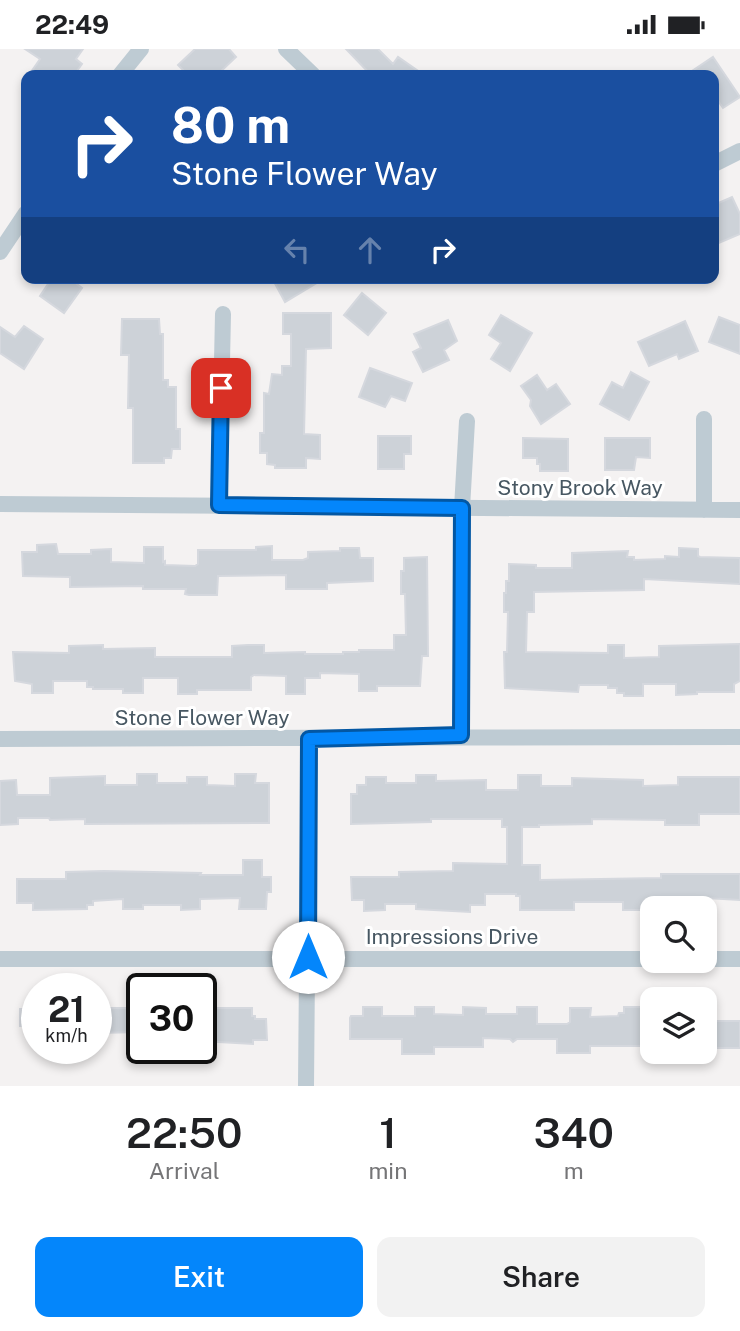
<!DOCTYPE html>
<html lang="en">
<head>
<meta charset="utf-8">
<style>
	body { margin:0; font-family:"Public Sans",sans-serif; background:#f2f2f2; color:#202124; height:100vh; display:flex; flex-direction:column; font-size:26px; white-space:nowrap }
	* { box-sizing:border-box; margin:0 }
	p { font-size:23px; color:#757577 }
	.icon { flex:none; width:38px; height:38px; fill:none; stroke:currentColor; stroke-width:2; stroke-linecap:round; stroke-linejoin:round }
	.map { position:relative; height:1037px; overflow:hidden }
	.sheet { display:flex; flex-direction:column; background:#fff; flex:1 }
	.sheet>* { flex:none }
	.guide { position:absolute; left:21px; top:21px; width:698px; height:214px; border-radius:14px; box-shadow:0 4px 10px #0003; background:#1a4fa0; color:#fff; overflow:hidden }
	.controls { position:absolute; left:640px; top:847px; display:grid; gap:14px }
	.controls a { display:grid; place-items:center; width:77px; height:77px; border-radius:14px; background:#fff; box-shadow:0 4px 10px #0003; font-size:35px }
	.speed { position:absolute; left:21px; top:924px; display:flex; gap:14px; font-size:35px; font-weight:700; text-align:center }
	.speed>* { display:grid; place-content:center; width:91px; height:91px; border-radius:50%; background:#fff; box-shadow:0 4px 10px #0003; line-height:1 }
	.speed small { font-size:18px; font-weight:400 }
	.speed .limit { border:4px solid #111; border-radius:10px; background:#fff; color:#111 }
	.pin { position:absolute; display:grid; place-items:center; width:60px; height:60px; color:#fff; margin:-30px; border-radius:14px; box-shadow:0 4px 10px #0006 }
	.me { position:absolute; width:77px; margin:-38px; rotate:0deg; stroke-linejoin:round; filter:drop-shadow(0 0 5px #0008) }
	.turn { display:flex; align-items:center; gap:24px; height:147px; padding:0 35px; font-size:32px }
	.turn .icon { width:91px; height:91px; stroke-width:2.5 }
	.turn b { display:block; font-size:49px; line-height:60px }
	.lanes { display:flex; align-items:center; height:66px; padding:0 35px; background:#0003; justify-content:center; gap:35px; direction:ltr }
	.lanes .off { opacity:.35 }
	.eta { display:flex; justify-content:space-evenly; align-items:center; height:119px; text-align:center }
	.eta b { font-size:42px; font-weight:600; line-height:49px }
	.cta { display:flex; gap:14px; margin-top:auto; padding:14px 35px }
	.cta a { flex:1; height:80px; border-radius:14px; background:#0486fb; color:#fff; font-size:28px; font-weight:600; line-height:80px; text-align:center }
	.cta a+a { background:#f2f2f2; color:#202124 }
	.status { display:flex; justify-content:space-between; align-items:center; height:49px; padding:0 35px; background:#fff; direction:ltr }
	.status svg { height:19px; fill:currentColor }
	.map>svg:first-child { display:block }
</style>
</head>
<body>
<div class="status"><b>22:49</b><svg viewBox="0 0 49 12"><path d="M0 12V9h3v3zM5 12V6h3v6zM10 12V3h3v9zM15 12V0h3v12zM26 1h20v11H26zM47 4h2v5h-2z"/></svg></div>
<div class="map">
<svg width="740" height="1037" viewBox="0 0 740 1037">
	<rect width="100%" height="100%" fill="#f4f2f2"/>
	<path fill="#cdd2d8" stroke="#d5d8de" stroke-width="2" d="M25,0H83L76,10L82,15L74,26H29L40,10Z
		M195,0H229L236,8L217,26H188L178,16Z
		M346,0H378L393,15L398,8L424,26H371Z
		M713,8L740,48L723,59L714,46V26H686Z
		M732,148L740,165V185L714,196V156Z
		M52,229H69L82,239L64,264L40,247Z
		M272,229H325L285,253Z
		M362,244L386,264L368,286L344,266Z
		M283,264H331V299L306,300L304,385L320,386V410L306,409V419H275V416L267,415V404H260V384H264V344L269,345L272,325L282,326V317H291V285H283Z
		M501,266L532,284L510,322L491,310L501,294L489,286Z
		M719,268L740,276V305L709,293Z
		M122,270H159L160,285H163V331H168V338H176V380H180V400H172L171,409H164V414H133V359H128L129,306H121Z
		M448,271L457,292L444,301L449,311L423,323L413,303L421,299L414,285Z
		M685,272L698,302L679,310L677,305L649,317L638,293Z
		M24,277L43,290L24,320L0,304V278L15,288Z
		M370,319L412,334L405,352L391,347L385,358L359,348Z
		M631,323L649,333L629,371L600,355L612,333L623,339Z
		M537,326L547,341L556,335L570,355L541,375L530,357L531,351L521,337Z
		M378,387H411V405H404V420H378Z
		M523,389L568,390V422H540V415H537V409H523Z
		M605,389H650V409L636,408L634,421H605Z
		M56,495L58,505H91V501L111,500V513L144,514V498H163V513L165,512V516L195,517L198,515V501H256V498L272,497V511H303L308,509V503L340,502V499H359L360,509H373V532L327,534V540H286V526L218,527L217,546H189L185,545L186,540H143V537L70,538V528L23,527L22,503H37V496Z
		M679,499L698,500V507L700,508L740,509V535L644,530V541L534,543V563H527L526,603L608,604V596H624V609L659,608V597L740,595V632L734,635V643H697V645L676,646V635H643V647H624V644H617V639H608V636H579L578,643L505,639L504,603H507L508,563H504V544H506V532H509V515L536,516V519H572V504L628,502L627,508H634V511L665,510V507L679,508Z
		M427,508L428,607H422L420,637H377V642H359V625L320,624V629H305V645H286V627L254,626L251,628V641H197V645H178V629H143V644H123V640H93V638H87V632H53V644H32V635L15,632L13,603L69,604V597L103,596V600L155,599V608H232V597L248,596H264V604L305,603V605H343V603H359V601H394V586H406L405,545H401V522H404V509Z
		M137,725H157V734H187V728H207V736L235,737V725H256L255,734H269V774L85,775V770L50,771L49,769H18V775L0,776V732L16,731L17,746H50V729L105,727V736H137Z
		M416,726H436V732L486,731V741H518V726H541V737H572V729L643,731V737L678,736V728H740V765H699V776H665V771L592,770V775L539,776V778H522V816H540V831L661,829V825H740V851L689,848V852H683V859H642V861H623V853H574V861H520V847H516V845H485V856H470V863L416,860V855H385V861L364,862V851H352L351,828H399V823L453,822V814L507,815V778H502V770H431V773L351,775V745H357V736H366V728H386V734H416Z
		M243,811H262V828H271V843H267L266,860H239L240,849L200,850V860L181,861V856H143V860H123V850L93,852V856H87V860L33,861V854H17V830H66V823L104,822L201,824L200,826H243Z
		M363,958H382V967H415V958H434V965L463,966V958L486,959V965H517V958H537V975H567L570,973V959H591L590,968L618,967L619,964H624V958H644V997H590V1004H557V990H517L513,993L510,990L483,989V998H434V1005H402V990H350V969L351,967H363Z
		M96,959H142V983L96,984Z
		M201,959H252V967H255V970H266L267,991H253V995L201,992Z
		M20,960H37V977H20Z
		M716,972H740V999H716Z"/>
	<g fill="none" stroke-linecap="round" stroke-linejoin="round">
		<path stroke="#becbd3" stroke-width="16" d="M286,0L313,26
			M120,26L141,0
			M714,115L740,102
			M0,203L26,164
			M0,455L740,461
			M219,456L223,265
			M704,461V370
			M461,686L462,459L467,372
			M0,690C247,690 493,687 740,688
			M0,910H653
			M705,910H740
			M306,1037L309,690"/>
	</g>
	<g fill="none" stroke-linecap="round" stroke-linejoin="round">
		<defs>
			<path id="route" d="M221,339L219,456L462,459L461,686L309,690L308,908"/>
		</defs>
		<use href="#route" stroke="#0357a3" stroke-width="18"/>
		<use href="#route" stroke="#0486fb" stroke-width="12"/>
	</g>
	<g text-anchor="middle" stroke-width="6" stroke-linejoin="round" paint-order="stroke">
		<g font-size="21" fill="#475762" stroke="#fff">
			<text x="580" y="446">Stony Brook Way</text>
			<text x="202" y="676">Stone Flower Way</text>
			<text x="452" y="895">Impressions Drive</text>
		</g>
	</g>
</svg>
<div class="controls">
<a><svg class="icon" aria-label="search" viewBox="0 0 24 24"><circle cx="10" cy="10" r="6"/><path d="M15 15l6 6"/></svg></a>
<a><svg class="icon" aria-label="layers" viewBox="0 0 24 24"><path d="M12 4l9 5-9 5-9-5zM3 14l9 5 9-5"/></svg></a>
</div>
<div class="speed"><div>21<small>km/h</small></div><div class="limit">30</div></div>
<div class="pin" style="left:221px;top:339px;background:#d93025"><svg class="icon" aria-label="arrive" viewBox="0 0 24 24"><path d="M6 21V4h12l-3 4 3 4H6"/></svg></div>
<svg class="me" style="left:308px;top:908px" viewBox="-20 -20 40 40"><circle r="19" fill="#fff"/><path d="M0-13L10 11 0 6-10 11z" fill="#0486fb"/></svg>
<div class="guide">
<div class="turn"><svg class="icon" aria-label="right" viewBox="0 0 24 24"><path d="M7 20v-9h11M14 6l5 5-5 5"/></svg><div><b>80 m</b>Stone Flower Way</div></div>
<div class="lanes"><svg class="icon off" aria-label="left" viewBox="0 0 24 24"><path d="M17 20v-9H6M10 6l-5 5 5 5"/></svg><svg class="icon off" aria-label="ahead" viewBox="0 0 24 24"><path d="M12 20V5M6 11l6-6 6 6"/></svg><svg class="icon" aria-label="right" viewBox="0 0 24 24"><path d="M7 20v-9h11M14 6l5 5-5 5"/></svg></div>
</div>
</div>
<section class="sheet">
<div class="eta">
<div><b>22:50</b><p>Arrival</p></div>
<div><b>1</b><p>min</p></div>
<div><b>340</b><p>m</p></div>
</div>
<div class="cta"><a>Exit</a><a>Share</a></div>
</section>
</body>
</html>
